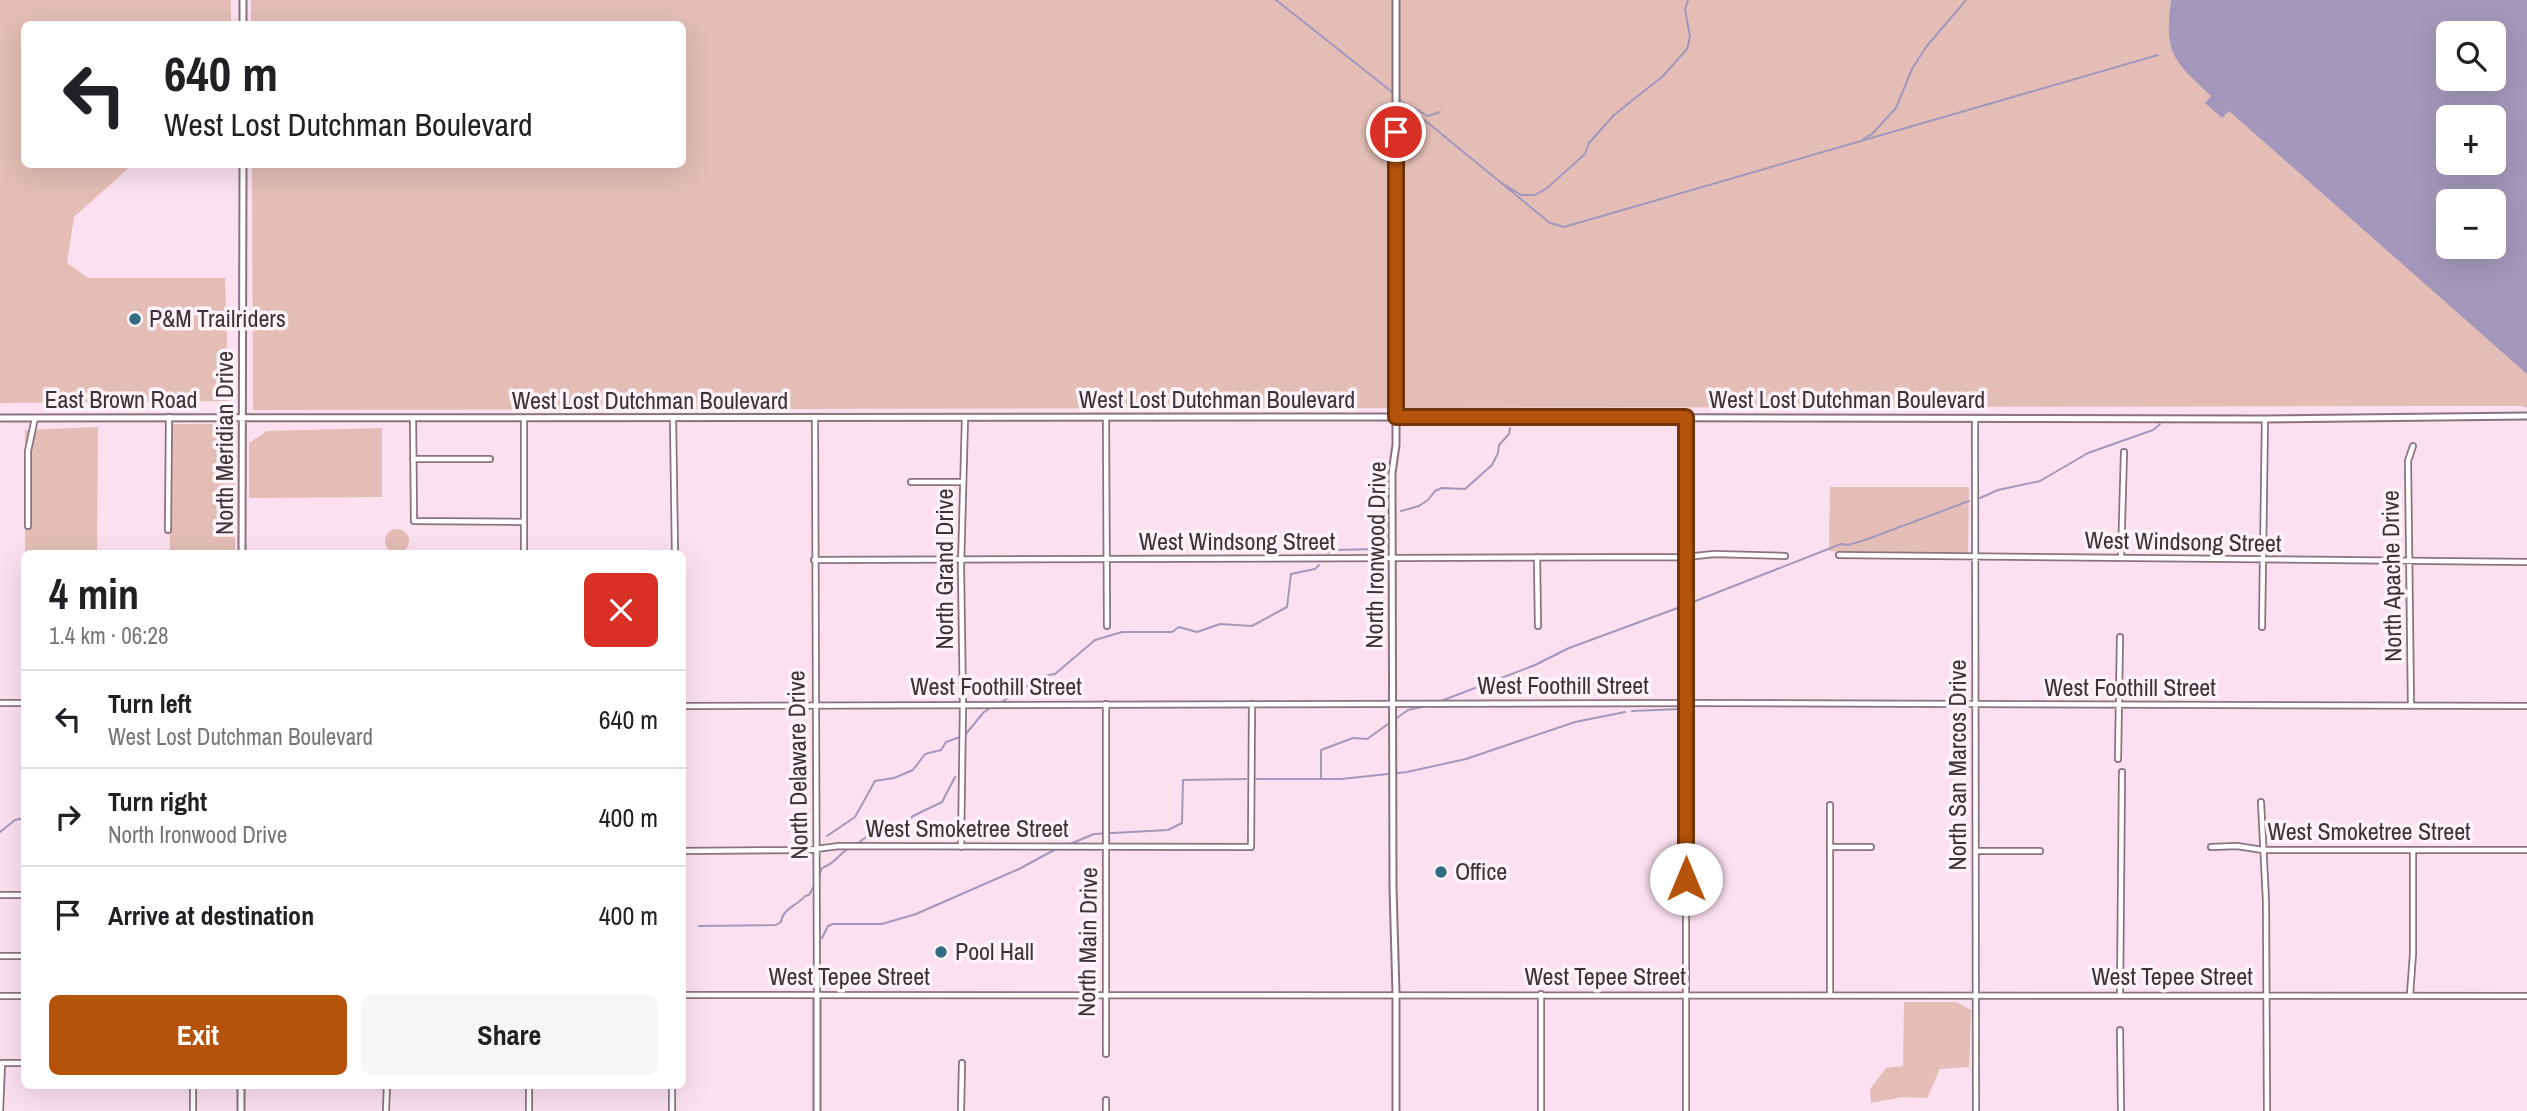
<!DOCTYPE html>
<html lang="en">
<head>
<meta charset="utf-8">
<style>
	body { margin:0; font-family:"Archivo Narrow",sans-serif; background:#f6f6f6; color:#202124; height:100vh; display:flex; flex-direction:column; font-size:26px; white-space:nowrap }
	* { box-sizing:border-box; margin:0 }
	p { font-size:23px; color:#757577 }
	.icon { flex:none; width:38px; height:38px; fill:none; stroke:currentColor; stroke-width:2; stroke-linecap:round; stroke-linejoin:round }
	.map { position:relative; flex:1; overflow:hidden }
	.drawer { position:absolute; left:21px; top:550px; width:665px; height:539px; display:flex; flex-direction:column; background:#fff; border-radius:10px; box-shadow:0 7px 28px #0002 }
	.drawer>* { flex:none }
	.hud { position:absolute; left:21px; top:21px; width:665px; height:147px; border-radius:10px; box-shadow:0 7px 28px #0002; background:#fff; color:#202124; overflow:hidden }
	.controls { position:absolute; left:2436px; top:21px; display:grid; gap:14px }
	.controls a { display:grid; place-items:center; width:70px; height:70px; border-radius:10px; background:#fff; box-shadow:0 7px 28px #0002; font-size:35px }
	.pin { position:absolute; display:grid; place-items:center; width:60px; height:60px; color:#fff; margin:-30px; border:4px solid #fff; border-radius:50%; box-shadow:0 2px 7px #0007 }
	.me { position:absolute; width:77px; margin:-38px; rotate:0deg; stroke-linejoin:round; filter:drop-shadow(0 0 5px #0008) }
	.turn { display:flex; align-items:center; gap:24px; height:147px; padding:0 28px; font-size:32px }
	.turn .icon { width:91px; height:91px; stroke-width:2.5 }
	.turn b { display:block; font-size:49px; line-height:60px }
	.round { display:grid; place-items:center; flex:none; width:74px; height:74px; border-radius:10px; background:#f6f6f6 }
	.head { display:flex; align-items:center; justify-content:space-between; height:119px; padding:0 28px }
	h1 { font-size:42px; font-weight:800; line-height:52px }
	.cta { display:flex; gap:14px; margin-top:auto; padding:14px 28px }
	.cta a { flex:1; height:80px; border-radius:10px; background:#b45309; color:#fff; font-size:28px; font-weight:800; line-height:80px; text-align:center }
	.cta a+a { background:#f6f6f6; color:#202124 }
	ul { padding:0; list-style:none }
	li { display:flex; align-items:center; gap:21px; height:98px; padding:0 28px; border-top:2px solid #e0e0e0 }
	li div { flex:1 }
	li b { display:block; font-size:26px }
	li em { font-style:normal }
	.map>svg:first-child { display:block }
</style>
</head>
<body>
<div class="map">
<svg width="2527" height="1111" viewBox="0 0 2527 1111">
	<rect width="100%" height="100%" fill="#fce0ef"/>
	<path fill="#e3bdb6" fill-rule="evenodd" d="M0,0H231V24H24V164L132,165L74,217L67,263L88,278H225L229,401L0,403Z
		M251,0H2527V408L2521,406H2435L253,410L252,165L682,164V24H251ZM2448,33H2494V79H2448ZM2448,117H2494V163H2448ZM2448,201H2494V247H2448Z
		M169,424H235V553H170Z
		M98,427L97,553H25V430Z
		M382,428V497L249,498V443L267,431Z
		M1830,487H1969L1968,553L1829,551Z
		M385 541a12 12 0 1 1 24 0a12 12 0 1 1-24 0Z
		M1904,1002H1956L1971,1010L1969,1067L1940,1069L1927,1098L1903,1097L1871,1103L1870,1089L1886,1068L1903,1066Z"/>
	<path fill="#a398bb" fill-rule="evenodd" d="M2171,0H2527V374L2229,111L2222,118L2205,103L2211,96C2173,60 2164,54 2171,0ZM2448,33H2494V79H2448ZM2494,117V163H2448V117ZM2448,201H2494V247H2448Z"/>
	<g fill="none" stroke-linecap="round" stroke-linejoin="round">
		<path stroke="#a398bb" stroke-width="2" d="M1276,0L1392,92
			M1400,100L1550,223L1564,227L2158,55
			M1410,106L1428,116L1440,112
			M1863,139L1872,134L1896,108L1912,69L1926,47L1966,0
			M1502,183L1521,195H1535L1547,188L1585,154L1589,143L1614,115L1663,76L1687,49L1690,37L1685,9L1688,0
			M1980,498L1998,490L2040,481L2088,453L2153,430L2160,424
			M1401,511L1419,506L1428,500L1435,491L1442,488L1465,489L1492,465L1498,453L1499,445L1509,434L1510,428
			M1328,553L1330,550L1380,549L1383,547V522L1387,518
			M1688,604L1841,544L1848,545L1865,540L1969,501
			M1441,701L1535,665L1569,648L1683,606
			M1000,703L1043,676L1055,674L1095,640L1122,632H1172L1179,627L1197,632L1220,624L1252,626L1287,607L1291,574L1315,569L1319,565
			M1632,711L1679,709
			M965,735L984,712L992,707
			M1256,779H1341L1407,772L1466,759L1575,722L1625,712
			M1321,779V750L1353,738L1367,739L1408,710L1426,706
			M0,832L15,820L24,818
			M827,836L855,817L875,781L894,778L913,770L925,754L941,750L946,742L960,737
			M857,844L879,827L901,829L913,816L942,802L955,777
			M1068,845L1094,834L1168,830L1182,823L1183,780L1246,779
			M819,876L822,868C838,862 838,854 849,848
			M699,926L776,925L781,922C783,908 797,906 805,896L809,895L815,884
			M822,938L828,926L833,924H882L916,914L1019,869L1056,849"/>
		<defs>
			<path id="minor" d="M1686,417V1111
				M1106,418L1107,626
				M1975,418L1976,1111
				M413,419L414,521L524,522
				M524,419V553
				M673,419L675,553
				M815,419L817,995
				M413,459H490
				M911,482H963
				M28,526V451L35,418
				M168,530L169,417
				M1839,555L2527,562
				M1537,557L1538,626
				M2121,558L2124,452
				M814,560L1686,557L1714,554L1785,556
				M2262,627L2265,419
				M0,703H24
				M682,706L1692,703L2527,706
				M2411,706L2408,461L2413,446
				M2118,759L2120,637
				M2261,802L2266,901L2267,1111
				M961,847L963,705L961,567L965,418
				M1830,847H1871
				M2211,847L2237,846L2263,850H2527
				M682,851L808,850L839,846L1251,847L1252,704
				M1976,851H2040
				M0,895H24
				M0,956H24
				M1541,994V1111
				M1830,994V805
				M682,995L2527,996
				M2120,995L2122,772
				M2410,995L2413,954V850
				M0,996H24
				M2120,1030L2121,1111
				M1106,1054V704
				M672,1085V1111
				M0,1111L2,1063H24
				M193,1111V1085
				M386,1111L387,1085
				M529,1111V1085
				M961,1111L962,1063
				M1106,1111V1100"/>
			<path id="tertiary" d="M1396,0V445L1392,473L1393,887L1396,994V1111
				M243,24V0
				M0,418L1396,417L2265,419L2527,416
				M242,553L243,164
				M817,995V1111
				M241,1085V1111"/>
		</defs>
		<use href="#minor" stroke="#8a727f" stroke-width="8"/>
		<use href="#tertiary" stroke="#8a727f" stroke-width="9"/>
		<use href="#minor" stroke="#fff" stroke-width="4.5"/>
		<use href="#tertiary" stroke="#fff" stroke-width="5"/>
	</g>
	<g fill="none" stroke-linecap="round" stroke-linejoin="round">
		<defs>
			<path id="route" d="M1396,132V417H1686V879"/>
		</defs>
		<use href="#route" stroke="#753606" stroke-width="18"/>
		<use href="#route" stroke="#b45309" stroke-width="12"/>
	</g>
	<g fill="#336b85" stroke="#fef3f9" stroke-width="2.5">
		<circle cx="135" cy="319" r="7"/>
		<circle cx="1441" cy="872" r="7"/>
		<circle cx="941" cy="952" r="7"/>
	</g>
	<g text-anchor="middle" stroke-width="7" stroke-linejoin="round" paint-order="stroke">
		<g font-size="24" fill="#3c3237" stroke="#fef3f9" text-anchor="start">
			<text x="149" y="327">P&amp;M Trailriders</text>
			<text x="1455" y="880">Office</text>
			<text x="955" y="960">Pool Hall</text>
		</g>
		<g font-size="24" fill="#3c3237" stroke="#fef3f9">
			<text x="121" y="408">East Brown Road</text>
			<text x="1217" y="408">West Lost Dutchman Boulevard</text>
			<text x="1847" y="408">West Lost Dutchman Boulevard</text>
			<text x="650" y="409">West Lost Dutchman Boulevard</text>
			<text transform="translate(225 443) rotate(-90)" y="8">North Meridian Drive</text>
			<text x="1237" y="550">West Windsong Street</text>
			<text transform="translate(2183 542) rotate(1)" y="8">West Windsong Street</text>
			<text transform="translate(1376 555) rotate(-89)" y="8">North Ironwood Drive</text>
			<text transform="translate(945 569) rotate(-90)" y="8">North Grand Drive</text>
			<text transform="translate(2392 576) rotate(-91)" y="8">North Apache Drive</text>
			<text x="1563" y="694">West Foothill Street</text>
			<text x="996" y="695">West Foothill Street</text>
			<text x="2130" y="696">West Foothill Street</text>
			<text transform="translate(798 765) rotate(-91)" y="8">North Delaware Drive</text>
			<text transform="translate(1958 765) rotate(-90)" y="8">North San Marcos Drive</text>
			<text x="967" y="837">West Smoketree Street</text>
			<text x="2369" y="840">West Smoketree Street</text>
			<text transform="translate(1088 942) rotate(-89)" y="8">North Main Drive</text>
			<text x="849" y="985">West Tepee Street</text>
			<text x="1605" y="985">West Tepee Street</text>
			<text x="2172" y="985">West Tepee Street</text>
		</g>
	</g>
</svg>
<div class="controls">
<a><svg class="icon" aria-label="search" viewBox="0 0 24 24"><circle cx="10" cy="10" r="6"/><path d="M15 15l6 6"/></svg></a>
<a>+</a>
<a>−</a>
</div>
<div class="pin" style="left:1396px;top:132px;background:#d93025"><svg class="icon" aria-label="arrive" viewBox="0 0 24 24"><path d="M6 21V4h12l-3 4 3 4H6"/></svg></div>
<svg class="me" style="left:1686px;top:879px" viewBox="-20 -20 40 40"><circle r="19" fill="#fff"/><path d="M0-13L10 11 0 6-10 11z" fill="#b45309"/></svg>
<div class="hud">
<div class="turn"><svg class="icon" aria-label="left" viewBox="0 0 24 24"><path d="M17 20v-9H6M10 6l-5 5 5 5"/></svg><div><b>640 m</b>West Lost Dutchman Boulevard</div></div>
</div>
<section class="drawer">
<div class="head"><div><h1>4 min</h1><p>1.4 km · 06:28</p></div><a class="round" style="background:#d93025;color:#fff"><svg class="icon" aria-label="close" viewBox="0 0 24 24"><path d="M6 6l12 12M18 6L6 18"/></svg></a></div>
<ul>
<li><svg class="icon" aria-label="left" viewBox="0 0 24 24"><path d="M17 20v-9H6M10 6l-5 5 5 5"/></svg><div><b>Turn left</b><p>West Lost Dutchman Boulevard</p></div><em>640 m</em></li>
<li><svg class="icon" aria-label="right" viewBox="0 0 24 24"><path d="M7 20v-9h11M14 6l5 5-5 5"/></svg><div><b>Turn right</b><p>North Ironwood Drive</p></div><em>400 m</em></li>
<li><svg class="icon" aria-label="arrive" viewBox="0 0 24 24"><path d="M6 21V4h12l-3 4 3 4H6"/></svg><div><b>Arrive at destination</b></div><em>400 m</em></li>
</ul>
<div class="cta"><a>Exit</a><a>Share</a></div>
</section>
</div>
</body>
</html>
